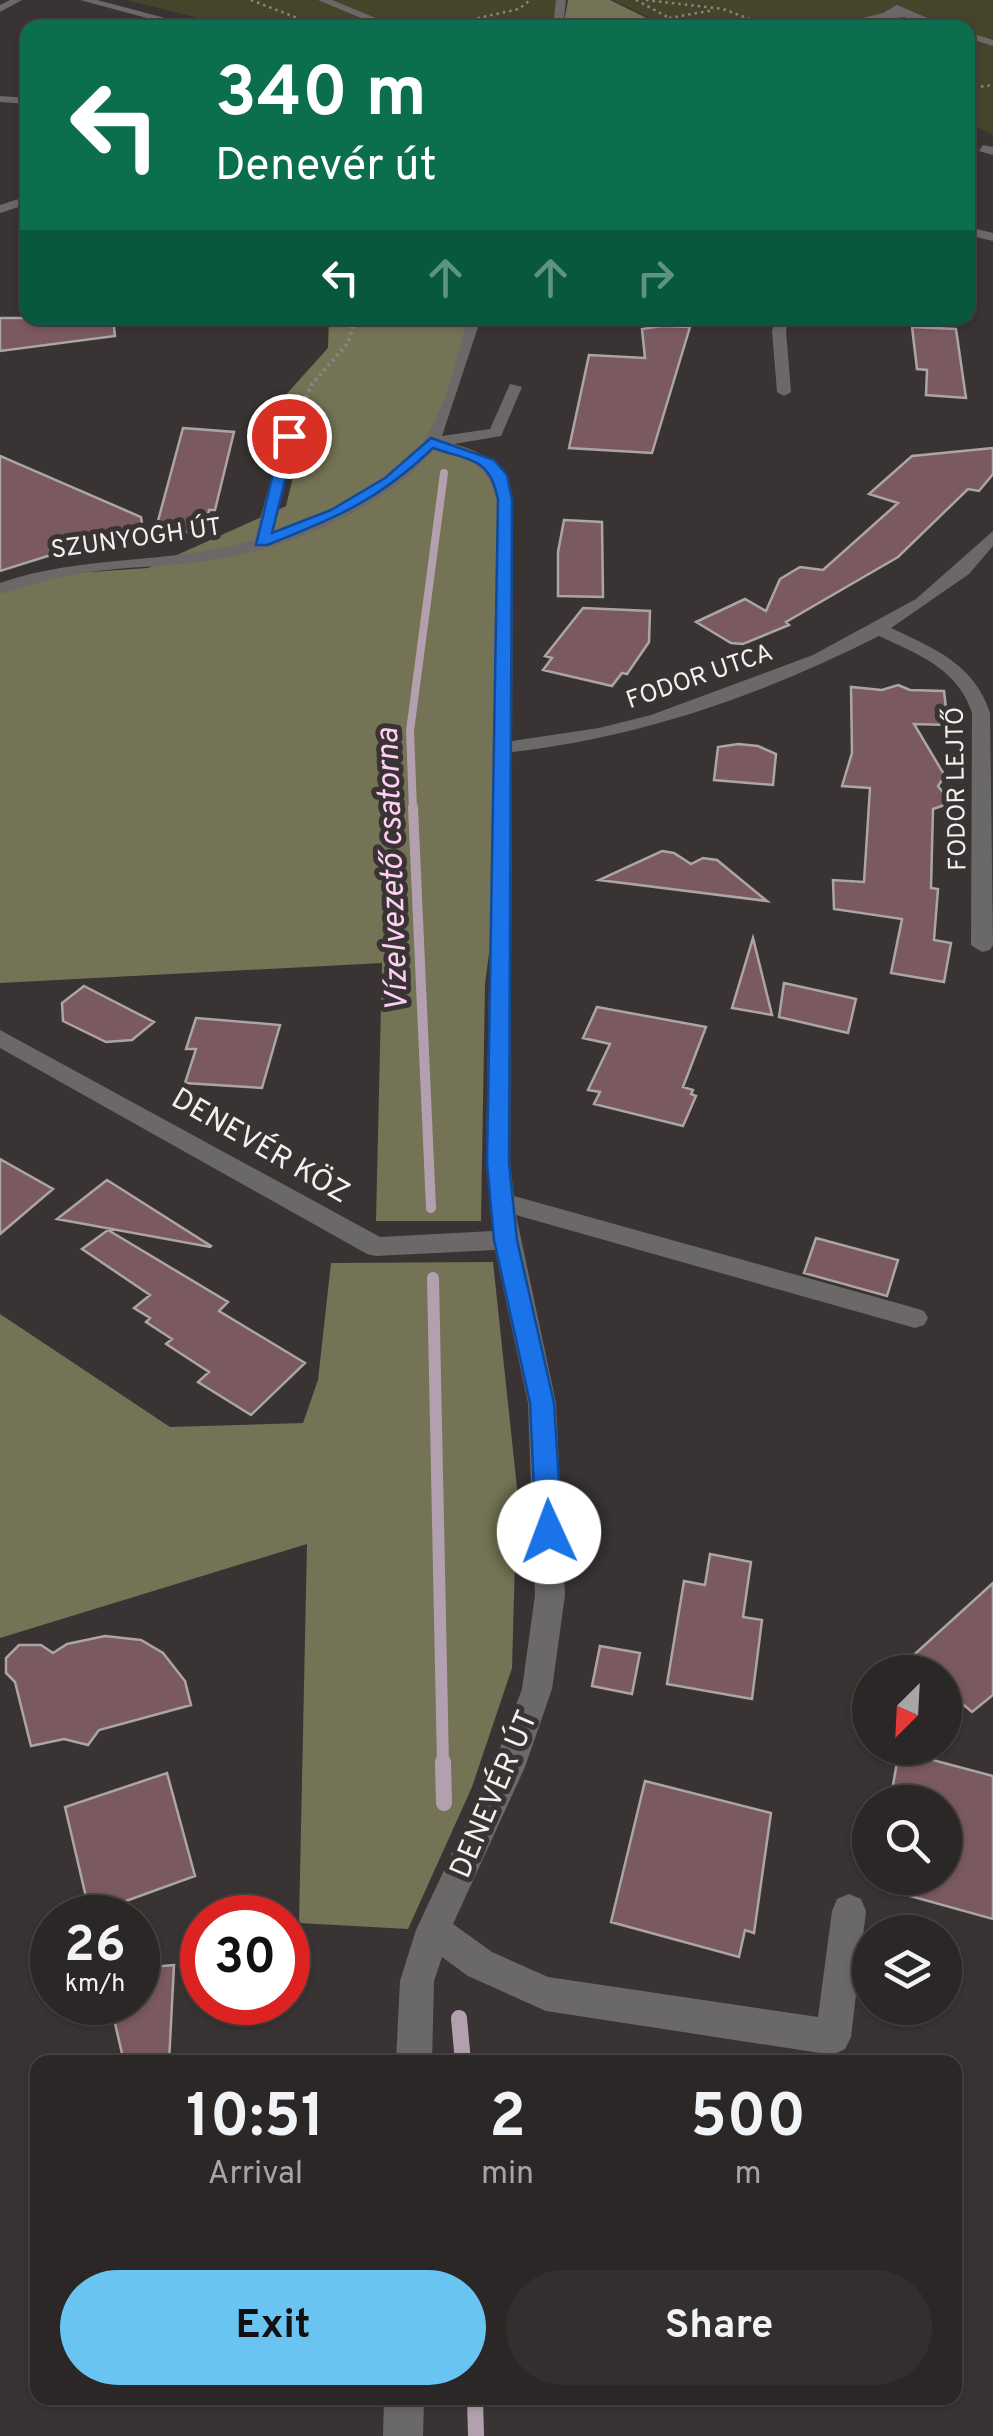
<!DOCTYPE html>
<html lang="en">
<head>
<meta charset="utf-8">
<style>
	body { margin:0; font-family:Overpass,sans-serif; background:#332f2e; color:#f1f3f6; height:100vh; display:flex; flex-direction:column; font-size:38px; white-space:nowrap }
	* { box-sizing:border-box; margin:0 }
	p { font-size:32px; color:#a6a5a7 }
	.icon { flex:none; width:55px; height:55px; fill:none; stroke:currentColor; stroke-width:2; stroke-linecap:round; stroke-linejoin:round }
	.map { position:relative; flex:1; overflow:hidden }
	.panel { position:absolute; left:30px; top:2055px; width:932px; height:350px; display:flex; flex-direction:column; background:#2b2726; border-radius:20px; box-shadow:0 2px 8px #0004,0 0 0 2px #474443 }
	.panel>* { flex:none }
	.guide { position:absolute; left:20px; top:20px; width:955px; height:305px; border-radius:20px; box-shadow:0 2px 8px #0004,0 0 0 2px #474443; background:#0b6e4f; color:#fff; overflow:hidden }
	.needle { width:65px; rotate:204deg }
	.fabs { position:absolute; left:852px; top:1655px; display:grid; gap:20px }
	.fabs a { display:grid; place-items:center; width:110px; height:110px; border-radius:50%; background:#2b2726; box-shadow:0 2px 8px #0004,0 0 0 2px #474443; font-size:50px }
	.speed { position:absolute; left:30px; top:1895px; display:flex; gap:20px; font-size:50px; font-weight:700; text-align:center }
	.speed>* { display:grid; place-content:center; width:130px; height:130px; border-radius:50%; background:#2b2726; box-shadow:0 2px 8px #0004,0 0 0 2px #474443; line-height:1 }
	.speed small { font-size:25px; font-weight:400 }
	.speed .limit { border:15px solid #d22; background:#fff; color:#111 }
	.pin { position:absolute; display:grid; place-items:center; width:85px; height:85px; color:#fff; margin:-42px; border:5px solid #fff; border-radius:50%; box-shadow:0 2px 10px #0007 }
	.me { position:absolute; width:110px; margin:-55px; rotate:358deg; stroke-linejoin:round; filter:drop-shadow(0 0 8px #0008) }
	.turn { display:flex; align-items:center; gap:35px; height:210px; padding:0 30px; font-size:45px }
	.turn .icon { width:130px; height:130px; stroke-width:2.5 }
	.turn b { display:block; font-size:70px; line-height:85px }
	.lanes { display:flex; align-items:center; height:95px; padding:0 30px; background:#0003; justify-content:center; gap:50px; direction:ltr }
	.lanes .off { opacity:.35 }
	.eta { display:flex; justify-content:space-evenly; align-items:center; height:170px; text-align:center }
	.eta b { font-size:60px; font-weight:700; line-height:70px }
	.action { display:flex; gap:20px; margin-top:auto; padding:20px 30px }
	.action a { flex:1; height:115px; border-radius:60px; background:#69c4f1; color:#111; font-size:40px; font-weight:700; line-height:115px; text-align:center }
	.action a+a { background:#332f2e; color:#f1f3f6 }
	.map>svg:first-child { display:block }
</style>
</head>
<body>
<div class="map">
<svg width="993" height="2436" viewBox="0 0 993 2436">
	<rect width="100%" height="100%" fill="#393433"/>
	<path fill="#46452b" d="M127,0H557L555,28L233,27Z
		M613,0H993V135L968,123V28L668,27Z"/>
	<path fill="#747355" d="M568,0H610L665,27L563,28Z
		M329,318H474L431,442L500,475L498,884L485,984L481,1221H376L382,963L0,983V589L31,576L148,568L286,506L302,440L289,437L282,399L328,348Z
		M493,1262L517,1488L512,1668L472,1787L408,1929L299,1923L307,1544L0,1638V1314L170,1427L303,1423L318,1380L331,1263Z"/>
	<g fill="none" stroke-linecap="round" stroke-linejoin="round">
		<path stroke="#b3a0af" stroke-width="8" d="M413,809L410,731L444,473"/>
		<path stroke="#b3a0af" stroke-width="10" d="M413,807L431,1208"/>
		<path stroke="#b3a0af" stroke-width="12" d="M433,1278L443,1764"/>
		<path stroke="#b3a0af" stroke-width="16" d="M443,1762L444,1803
			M459,2018L463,2062
			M475,2398L476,2436"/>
	</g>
	<path fill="#7a5960" stroke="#aba5a6" stroke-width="2.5" d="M0,318H113L115,336L0,351Z
		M662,326L690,327L652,453L569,448L589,355L645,358L642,329Z
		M912,327L956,329L966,398L926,395L927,370L917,369Z
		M183,428L234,432L215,510H209L207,521H196L194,532H155Z
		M993,448V474L979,491L968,489L898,557L786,622L789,625L743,644L731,643L696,622L745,599L766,611L780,579L800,567L823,570L898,503L869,494L912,456Z
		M0,456L141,517L145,543L54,554L0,571Z
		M564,520L602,522L603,597L558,596V552Z
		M583,608L650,611L649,642L627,674L622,673L612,686L543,670L552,658L545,656Z
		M898,685L910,690L944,691L948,725L914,724L945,776L938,786L951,803L933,809L931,888L938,889L934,940L951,943L944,982L891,973L902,919L834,909L833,880L864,882L870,788L842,786L852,753L851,687L882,690Z
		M738,744L758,746L776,754L773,785L714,780L718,747Z
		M662,851L674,853L691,864L703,858L717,860L767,901L599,880Z
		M753,938L772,1015L732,1008Z
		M784,983L856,999L848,1033L779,1017Z
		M84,986L154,1022L132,1040L106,1042L63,1021L62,1003Z
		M597,1007L706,1027L683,1087L693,1090L691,1094L696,1096L683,1126L594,1104L600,1092L588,1090L610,1044L583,1038Z
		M196,1018L280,1025L262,1088L185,1083L196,1049H186Z
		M0,1159L53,1189L0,1234Z
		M107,1180L211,1246L210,1247L57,1219Z
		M108,1230L228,1302L219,1311L305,1363L251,1415L198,1382L209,1372L166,1344L172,1339L146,1322L150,1318L134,1308L150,1295L82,1249Z
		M816,1238L898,1260L887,1296L804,1273Z
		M710,1554L751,1562L743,1617L762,1620L752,1699L667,1684L684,1581L705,1585Z
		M993,1583V1695L972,1712L945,1689V1672H895Z
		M105,1636L141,1640L163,1653L185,1681L191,1705L99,1730L88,1745L64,1739L31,1746L15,1682L6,1673V1658L19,1645H41L53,1653L67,1644Z
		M600,1646L640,1653L632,1694L592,1686Z
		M899,1751L993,1776V1919L878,1887L880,1878H945V1802H890Z
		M167,1773L195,1876L90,1914L65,1807Z
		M645,1781L771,1813L754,1933L745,1930L739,1957L611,1922Z
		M174,1965L169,2062H124L110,2002H138V1968Z"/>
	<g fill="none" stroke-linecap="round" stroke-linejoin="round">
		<path stroke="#8b8685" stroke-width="2.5" stroke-dasharray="2.5 4" stroke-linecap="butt" d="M251,0L323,28
			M636,0L688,28
			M646,0L723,9L774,28
			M669,18L714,10
			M433,28L519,9L530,0
			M709,28L699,23L717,20L735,28
			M742,28L760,24
			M968,88L993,85"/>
		<path stroke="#8b8685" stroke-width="4" stroke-dasharray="2.5 4" stroke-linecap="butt" d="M295,421L312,384L348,343L355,318"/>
		<path fill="#6b6968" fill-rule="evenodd" d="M10,0H22L0,12V5Z
			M80,0H97L203,28H184Z
			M318,0H332L400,28H385Z
			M556,0H566L563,28H553Z
			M897,5L951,28H935L904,17L823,28L883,13Z
			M968,32L993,40V46L968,38Z
			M0,96L28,98V104L0,102Z
			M983,145L993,147V155L979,151Z
			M28,196V204L0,213V205Z
			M968,227L993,233V241L968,235Z
			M467,318H481L442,436L490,429L510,384L522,387L501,436L454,444C487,453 504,466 513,500L512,741L599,728L651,715L813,655L916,599L993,531V546L969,574L891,628C934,648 975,665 990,713L993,945L990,950L982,952L971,945L972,713C958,669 918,654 879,636C762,695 642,737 512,752L510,1163L514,1196L915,1308L924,1311L928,1318L924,1325L915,1328L516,1215L556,1403L565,1595L552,1689L525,1767L453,1924L492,1952L548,1977L818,2017L832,1911L837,1899L849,1894L861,1899L866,1911L851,2037L845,2049L833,2055L546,2011L468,1976L442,1957L434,1981L432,2062H396L400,1981L416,1930L494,1764L522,1689L535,1595L528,1403L495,1250L376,1256L367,1254L0,1048V1030L380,1237L493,1231L486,1163L497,500C488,464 468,458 435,448C387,508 293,546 220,559C174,567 127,566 82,573C53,577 28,587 0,594V583C83,554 172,565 254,540L284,434L297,437L272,533C324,514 391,489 423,442C446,408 458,357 467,318Z
			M775,318H789L786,331L791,392L784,396L777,392L772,331Z
			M384,2398H424L423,2436H383Z"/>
	</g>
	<path fill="#1a73e8" stroke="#114b97" stroke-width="2.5" d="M289,432L296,436L272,533L331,510L385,478L431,438L494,460L507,475L512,500L509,1163L517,1240L554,1403L562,1532L558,1540L549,1543L540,1540L536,1532L530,1403L494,1240L487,1163L498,500C490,457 470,461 433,448C379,500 336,518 267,545H256L282,436Z"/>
	<g text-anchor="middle" stroke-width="10" stroke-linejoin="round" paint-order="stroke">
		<g font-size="25" fill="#f3f0ef" stroke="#393433">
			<text transform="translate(136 537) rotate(-8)" y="9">SZUNYOGH ÚT</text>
			<text transform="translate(699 675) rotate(-19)" y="9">FODOR UTCA</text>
			<text transform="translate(955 789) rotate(-91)" y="9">FODOR LEJTŐ</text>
		</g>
		<g font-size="30" fill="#f3f0ef" stroke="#393433">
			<text transform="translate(261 1145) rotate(30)" y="10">DENEVÉR KÖZ</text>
			<text transform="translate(493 1794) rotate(-67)" y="10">DENEVÉR ÚT</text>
		</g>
		<g font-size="32" font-style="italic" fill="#ffcff6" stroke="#393433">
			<text transform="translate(391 870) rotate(-92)" y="11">Vízelvezető csatorna</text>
		</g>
	</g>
</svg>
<div class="fabs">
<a><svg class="needle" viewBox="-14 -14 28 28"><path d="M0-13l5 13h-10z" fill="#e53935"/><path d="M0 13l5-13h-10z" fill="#a6a5a7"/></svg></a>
<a><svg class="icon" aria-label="search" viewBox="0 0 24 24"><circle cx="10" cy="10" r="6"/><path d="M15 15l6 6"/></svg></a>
<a><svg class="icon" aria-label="layers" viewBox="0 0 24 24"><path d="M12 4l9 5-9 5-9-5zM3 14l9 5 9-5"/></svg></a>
</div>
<div class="speed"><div>26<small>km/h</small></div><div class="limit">30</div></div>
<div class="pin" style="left:289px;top:436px;background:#d93025"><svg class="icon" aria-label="arrive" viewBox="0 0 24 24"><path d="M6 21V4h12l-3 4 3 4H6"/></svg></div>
<svg class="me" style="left:549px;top:1532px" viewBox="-20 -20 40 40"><circle r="19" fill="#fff"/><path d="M0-13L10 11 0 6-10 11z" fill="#1a73e8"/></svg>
<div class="guide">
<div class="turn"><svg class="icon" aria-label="left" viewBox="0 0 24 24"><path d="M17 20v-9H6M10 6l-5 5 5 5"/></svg><div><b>340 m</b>Denevér út</div></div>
<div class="lanes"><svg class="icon" aria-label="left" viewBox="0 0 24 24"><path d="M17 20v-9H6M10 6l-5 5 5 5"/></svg><svg class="icon off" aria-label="ahead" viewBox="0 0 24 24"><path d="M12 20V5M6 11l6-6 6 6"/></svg><svg class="icon off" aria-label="ahead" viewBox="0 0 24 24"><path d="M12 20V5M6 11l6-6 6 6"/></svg><svg class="icon off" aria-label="right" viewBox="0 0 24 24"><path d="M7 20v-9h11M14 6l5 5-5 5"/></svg></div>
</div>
<section class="panel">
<div class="eta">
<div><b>10:51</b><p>Arrival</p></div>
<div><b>2</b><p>min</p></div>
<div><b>500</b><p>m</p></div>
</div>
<div class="action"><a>Exit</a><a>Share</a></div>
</section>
</div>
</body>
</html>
